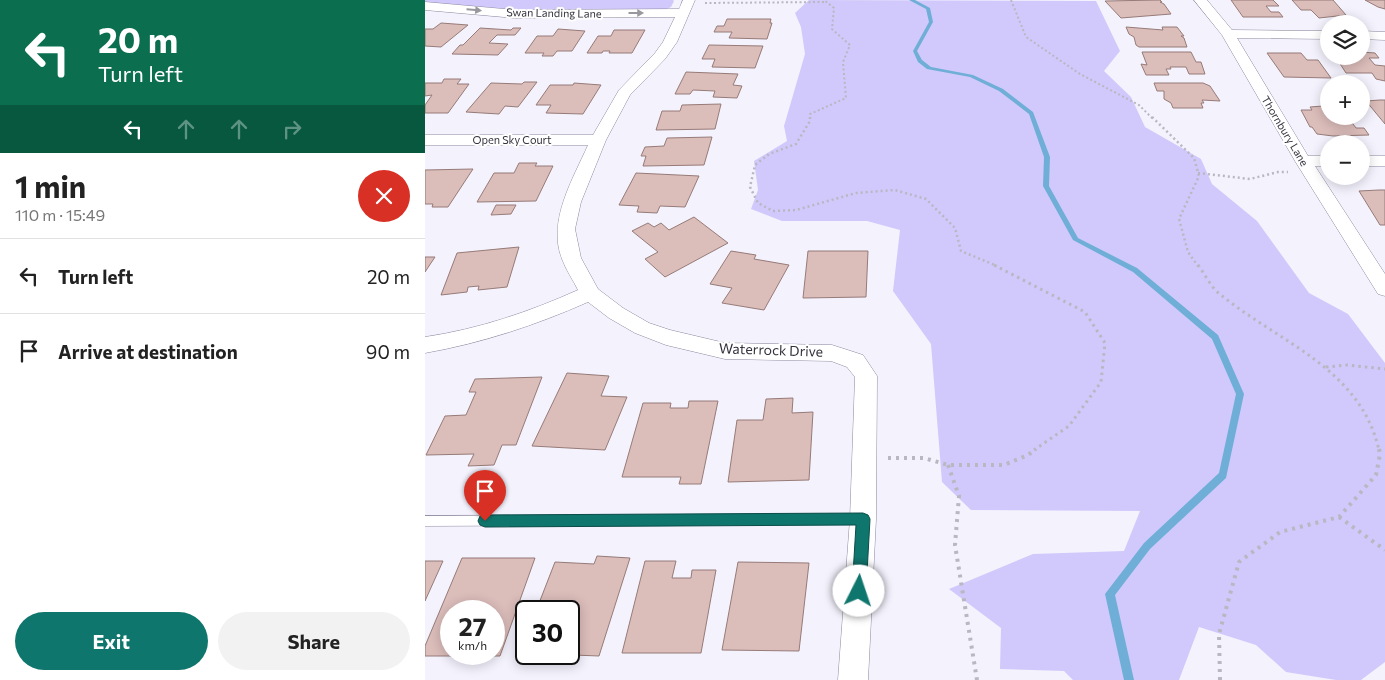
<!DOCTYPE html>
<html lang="en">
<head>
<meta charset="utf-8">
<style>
	body { margin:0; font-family:Commissioner,sans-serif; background:#f2f2f2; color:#222; height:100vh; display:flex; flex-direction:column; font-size:19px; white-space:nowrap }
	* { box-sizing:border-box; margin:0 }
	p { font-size:16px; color:#767676 }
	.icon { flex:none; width:28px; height:28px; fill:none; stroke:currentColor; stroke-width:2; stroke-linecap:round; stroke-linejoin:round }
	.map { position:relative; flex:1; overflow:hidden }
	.drawer { display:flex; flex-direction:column; background:#fff; width:425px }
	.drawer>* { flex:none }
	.hud { background:#0b6e4f; color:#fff; overflow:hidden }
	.buttons { position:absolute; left:895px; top:15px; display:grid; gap:10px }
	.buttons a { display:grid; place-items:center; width:50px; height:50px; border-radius:50%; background:#fff; box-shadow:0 2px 12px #0003; font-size:25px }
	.speed { position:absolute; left:15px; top:600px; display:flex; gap:10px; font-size:25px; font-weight:700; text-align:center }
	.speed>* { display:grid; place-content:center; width:65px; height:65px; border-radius:50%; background:#fff; box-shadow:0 2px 12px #0003; line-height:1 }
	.speed small { font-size:12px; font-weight:400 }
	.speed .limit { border:2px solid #111; border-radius:8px; background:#fff; color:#111 }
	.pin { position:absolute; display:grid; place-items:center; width:42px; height:42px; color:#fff; margin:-51px -21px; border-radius:50% 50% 50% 0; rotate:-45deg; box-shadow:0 0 5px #0007 }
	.pin .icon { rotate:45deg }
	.me { position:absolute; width:55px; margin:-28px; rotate:4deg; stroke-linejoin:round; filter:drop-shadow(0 0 4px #0008) }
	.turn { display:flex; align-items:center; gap:18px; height:105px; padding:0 15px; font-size:22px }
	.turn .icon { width:65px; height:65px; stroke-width:2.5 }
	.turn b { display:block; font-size:35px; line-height:42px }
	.lanes { display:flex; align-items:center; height:48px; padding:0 15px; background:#0003; justify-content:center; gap:25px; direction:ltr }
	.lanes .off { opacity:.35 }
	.round { display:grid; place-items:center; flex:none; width:52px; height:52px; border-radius:26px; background:#f2f2f2 }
	.summary { display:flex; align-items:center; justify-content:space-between; height:85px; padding:0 15px }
	h1 { font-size:30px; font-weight:700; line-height:38px }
	.cta { display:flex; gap:10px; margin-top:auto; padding:10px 15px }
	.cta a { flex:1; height:58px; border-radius:30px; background:#0f766e; color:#fff; font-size:20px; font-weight:700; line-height:58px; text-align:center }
	.cta a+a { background:#f2f2f2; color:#222 }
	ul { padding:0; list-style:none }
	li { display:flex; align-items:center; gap:15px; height:75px; padding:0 15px; border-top:1px solid #e0e0e0 }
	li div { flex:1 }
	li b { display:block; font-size:19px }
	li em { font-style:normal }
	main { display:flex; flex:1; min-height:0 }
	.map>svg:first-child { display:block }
</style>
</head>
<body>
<main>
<section class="drawer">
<div class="hud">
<div class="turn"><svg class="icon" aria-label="left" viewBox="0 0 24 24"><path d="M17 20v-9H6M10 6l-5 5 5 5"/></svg><div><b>20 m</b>Turn left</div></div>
<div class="lanes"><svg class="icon" aria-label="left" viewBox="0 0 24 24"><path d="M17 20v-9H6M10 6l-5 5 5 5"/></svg><svg class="icon off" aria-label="ahead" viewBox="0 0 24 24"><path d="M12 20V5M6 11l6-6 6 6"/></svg><svg class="icon off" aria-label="ahead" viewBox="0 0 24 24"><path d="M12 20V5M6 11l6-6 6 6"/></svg><svg class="icon off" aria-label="right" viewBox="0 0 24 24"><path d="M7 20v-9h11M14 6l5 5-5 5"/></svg></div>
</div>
<div class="summary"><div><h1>1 min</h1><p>110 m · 15:49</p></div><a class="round" style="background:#d93025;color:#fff"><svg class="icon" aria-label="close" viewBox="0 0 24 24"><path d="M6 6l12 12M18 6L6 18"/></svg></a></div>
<ul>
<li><svg class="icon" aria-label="left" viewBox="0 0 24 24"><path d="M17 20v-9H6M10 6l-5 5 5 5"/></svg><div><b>Turn left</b></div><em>20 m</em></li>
<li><svg class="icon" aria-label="arrive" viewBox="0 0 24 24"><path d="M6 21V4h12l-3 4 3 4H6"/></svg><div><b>Arrive at destination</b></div><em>90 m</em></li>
</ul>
<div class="cta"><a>Exit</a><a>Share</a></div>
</section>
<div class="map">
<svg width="960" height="680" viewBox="0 0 960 680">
	<rect width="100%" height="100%" fill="#f4f2fd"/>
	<path fill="#d1c9fb" d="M0,0H248L249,1L246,7L237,11H88L0,2Z
		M384,0L671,1L695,51L679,71L706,97L720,127L776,159L787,184L832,221L884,293L923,314L960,363V662L936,680H911L861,672L831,645L774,627L754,680H648L639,671L575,669L576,628L524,589L608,554L699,551L715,511L546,510L517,482L506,344L468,291L475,230L442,221H357L326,209L333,190L329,161L362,141L359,126L380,54L376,27L370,13Z"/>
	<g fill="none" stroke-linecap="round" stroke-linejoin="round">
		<path fill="#6faed6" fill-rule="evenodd" d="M484,0H490L505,8L508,22L492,51L497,60L506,67L548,75L578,89L608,112L625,157L624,186L653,238L712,268L793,335L819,394L801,478L725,549L690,595L709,680H699L680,594L719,543L794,473L811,394L787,339L708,272L648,240L618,186L619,157L604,114L574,91L545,77L502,69L493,62L488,51L504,22L501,9Z"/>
	</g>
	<path fill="#dbbdba" stroke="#967b78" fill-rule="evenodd" d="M735,0L737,2H735L739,4L746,14L696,18L680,1Z
		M806,0H848L854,6H841L846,12H854L858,17H818Z
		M867,0H908L921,15L894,18L886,10H876Z
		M940,0H960V9L953,7Z
		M302,19H346L345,23H347L342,39L304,38L307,32H289L292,26H299Z
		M16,23L43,25L16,47L0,46V29H8Z
		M701,27L738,30L737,27H752L759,36H756L759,38L762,47H714L711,45L709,37L704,34Z
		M55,28L86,30L88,28H96L90,35H72L64,43L83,44L73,55L27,54L35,45H38Z
		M133,29L160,31L147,51H132L128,56H117L119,53H100L112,36H128Z
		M189,30H220L207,53H184L185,51H178L177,53H162L173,36H186Z
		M284,45L338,46L330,68L287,67L290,59H277Z
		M717,52H766L771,62H776L780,74H764L761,67H745L746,69H741L744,75H721L716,64L722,65Z
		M936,52L950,53L954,58H944L950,65L960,66V81L951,79L947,73H921L910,56H936Z
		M842,53H876L882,60H893L906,78L859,77Z
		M261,72L313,74L308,85L317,86L312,98L288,97L290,91L268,90L265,94H250Z
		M19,79H36L32,84H44L23,113H0V105L7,95L0,96V83H17Z
		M99,82H112L93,107L80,106L74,114L41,112L66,83L97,84Z
		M149,83L176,85L158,114L121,113L126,105H111L125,85H148Z
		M729,83H778L785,86L795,101L777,100L779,103H776L778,108H748L746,103L739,99V91H732Z
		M955,100H960V124L941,101Z
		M296,104L290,129L231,130L237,111H255L257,105Z
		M898,106H904V116H922L931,128H939L944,135L908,136L892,134L887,127H885L876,110H887L885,107Z
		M287,137L279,165L218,166L221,156H216L220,147L239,146L242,138Z
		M94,163H112L110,166H128L111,201L52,202L69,173H89Z
		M48,169L23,207H7L8,204H0V170Z
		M211,173L274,176L260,207L235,206L232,213L212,212L214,206L194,205Z
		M954,190H960V225H955L934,191Z
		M71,205H91L86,214L66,215Z
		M269,217L303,243L240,277L220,259L233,252L207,231L223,223L229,227L236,223L244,230Z
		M94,247L82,287L53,290L54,286L43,287L42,292L16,295L32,253Z
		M306,251L331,255L329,259L364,265L339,310L297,303L307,288L285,284Z
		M383,251H443L441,297L378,298Z
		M0,257H10L0,272Z
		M142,373L184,376L176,396L202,397L180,450L107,446Z
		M117,377L91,445H77L69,465L43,466L49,454L1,455L20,416L41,415L51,392H44L50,379Z
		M368,398L367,413L388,412L384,480L303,482L312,420H338L341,399Z
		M264,401H293L276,484H254L256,477H197L218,403H246L245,408H263Z
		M172,556L205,558L174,656L122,654H144V611H111L130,562L169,564Z
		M37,558H110L75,656H0V646ZM26,611H69V654H26Z
		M0,561H18L0,601Z
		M220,561H251L247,578H266L267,570H291L276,653H197Z
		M313,562L384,563L374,651L297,650Z"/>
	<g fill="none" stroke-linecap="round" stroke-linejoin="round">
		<defs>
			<path id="lane" d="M437,514L441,515L443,519L441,523L437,524L0,526V516Z"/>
			<path id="street" d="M258,0H270L252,42L240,59L205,95L181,140L156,202L150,229L156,258L173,289L198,308L224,323L245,330L300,343L407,345L438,355L452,376L451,519L443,680H413L425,519L430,377L422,367L406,361L300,359L241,345L210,333L184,318L163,302C111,325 57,343 0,353V337C54,329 104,312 153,290C148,280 141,270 137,259C122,221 148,179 163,145H0V135H168L194,90L230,53L238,42L250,17L90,18L0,10V2L90,10L254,9Z
				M769,0H782L807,30L904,31V39L812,38L883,156H904V166H890L960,274V296L953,294L870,161L797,35Z
				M936,31L960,32V40L936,39Z
				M936,156H960V166H936Z"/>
		</defs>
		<use href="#lane" stroke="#8c889f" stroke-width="1"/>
		<use href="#street" stroke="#8c889f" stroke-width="1"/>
		<path stroke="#b9b7c2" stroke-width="2" stroke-dasharray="2 2.5" stroke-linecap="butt" d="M586,0L601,37L655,74L714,105L728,119
			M280,3L401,2
			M385,119V114L421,98L418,62L425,45L407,29L409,8L399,0"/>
		<path stroke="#b9b7c2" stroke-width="2.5" stroke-dasharray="2 3" stroke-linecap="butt" d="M385,117V121L371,144L344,154L330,165L325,187L333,203L348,211L371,210L431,193L470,190L501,199L530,228L536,251L572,266
			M727,117L769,158L774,176L754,219L763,252L773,266
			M773,173L825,179L853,172H863"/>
		<path stroke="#b9b7c2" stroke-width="3" stroke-dasharray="2.5 4" stroke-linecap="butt" d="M569,265L660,312L680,343L676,382L644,426L609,450
			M773,265C780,274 786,288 796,295C855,343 935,368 954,450
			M901,367L922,365L960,369"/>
		<path stroke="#b9b7c2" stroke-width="4" stroke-dasharray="3 5" stroke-linecap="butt" d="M463,458H499L523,465H579L603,455L611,449
			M523,465L534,496L530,545L552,680
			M914,517L960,550
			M795,680L794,634L814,562L855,532L914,517L951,475L955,454L954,449"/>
		<use href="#lane" fill="#fff" fill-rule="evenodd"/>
		<use href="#street" fill="#fff" fill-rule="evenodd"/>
	</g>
	<defs><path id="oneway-solid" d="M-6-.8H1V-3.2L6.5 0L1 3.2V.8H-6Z" transform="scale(1.25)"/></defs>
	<g fill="#99989e">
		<use href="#oneway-solid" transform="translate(49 10) rotate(5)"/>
		<use href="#oneway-solid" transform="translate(211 13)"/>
	</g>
	<path fill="#0f766e" stroke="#0a4d48" d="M438,513L443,515L445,519L441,591L439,596L434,598L429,596L427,591L431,525L60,527L55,525L53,521L55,516L60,515Z"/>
	<g text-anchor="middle" stroke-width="4" stroke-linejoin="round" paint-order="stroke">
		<g font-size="11" fill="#33323c" stroke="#fff">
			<text transform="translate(129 13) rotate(1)" y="4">Swan Landing Lane</text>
			<text transform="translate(860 131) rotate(59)" y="4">Thornbury Lane</text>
			<text x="87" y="144">Open Sky Court</text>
		</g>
		<g font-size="14" fill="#33323c" stroke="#fff">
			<text transform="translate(346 350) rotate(2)" y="5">Waterrock Drive</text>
		</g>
	</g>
</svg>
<div class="buttons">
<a><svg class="icon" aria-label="layers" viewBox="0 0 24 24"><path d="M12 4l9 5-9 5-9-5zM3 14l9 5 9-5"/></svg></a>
<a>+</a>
<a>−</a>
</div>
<div class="speed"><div>27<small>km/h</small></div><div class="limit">30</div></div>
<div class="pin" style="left:60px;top:521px;background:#d93025"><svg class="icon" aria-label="arrive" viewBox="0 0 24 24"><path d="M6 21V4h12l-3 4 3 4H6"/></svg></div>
<svg class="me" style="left:434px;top:591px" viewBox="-20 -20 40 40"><circle r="19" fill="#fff"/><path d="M0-13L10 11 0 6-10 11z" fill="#0f766e"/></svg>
</div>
</main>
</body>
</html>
